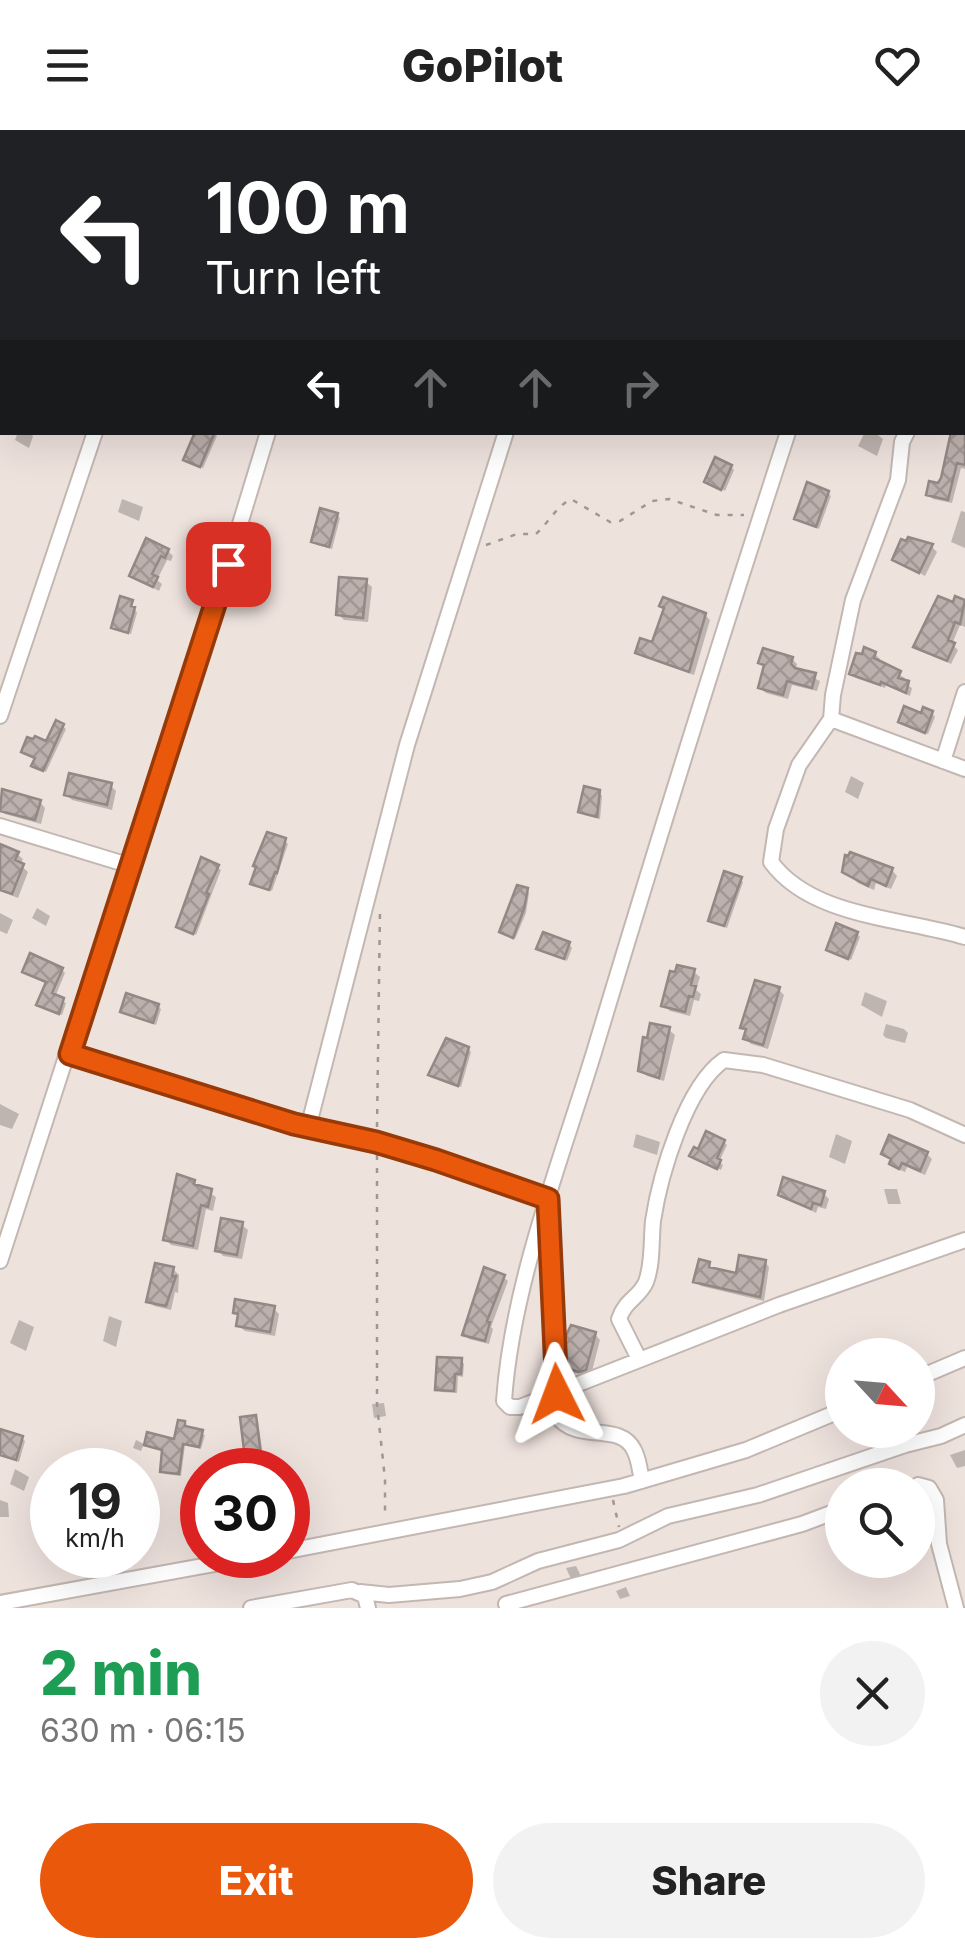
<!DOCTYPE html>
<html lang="en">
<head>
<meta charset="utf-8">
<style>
	body { margin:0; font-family:Inter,sans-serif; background:#f2f2f2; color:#222; height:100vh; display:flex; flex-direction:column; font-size:38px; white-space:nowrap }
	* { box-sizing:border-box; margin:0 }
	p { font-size:32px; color:#767676 }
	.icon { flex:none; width:55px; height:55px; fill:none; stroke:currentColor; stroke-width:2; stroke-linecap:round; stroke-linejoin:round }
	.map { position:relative; height:1478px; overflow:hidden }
	.side { display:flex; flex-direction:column; background:#fff; flex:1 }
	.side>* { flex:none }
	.hud { position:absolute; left:0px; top:0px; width:965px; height:305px; box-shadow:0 10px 40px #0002; background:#202124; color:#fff; overflow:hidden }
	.needle { width:65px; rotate:116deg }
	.fabs { position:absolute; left:825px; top:1208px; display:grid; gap:20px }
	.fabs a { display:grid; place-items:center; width:110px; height:110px; border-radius:50%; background:#fff; box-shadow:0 10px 40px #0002; font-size:50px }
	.speed { position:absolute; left:30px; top:1318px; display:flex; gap:20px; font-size:50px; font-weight:700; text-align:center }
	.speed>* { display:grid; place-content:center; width:130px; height:130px; border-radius:50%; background:#fff; box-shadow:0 10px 40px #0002; line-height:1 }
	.speed small { font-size:25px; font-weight:400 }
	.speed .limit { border:15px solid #d22; background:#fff; color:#111 }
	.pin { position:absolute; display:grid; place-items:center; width:85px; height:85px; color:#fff; margin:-42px; border-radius:20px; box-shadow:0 5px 15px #0006 }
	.me { position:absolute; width:110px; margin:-55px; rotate:357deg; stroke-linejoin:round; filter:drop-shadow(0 0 8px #0008) }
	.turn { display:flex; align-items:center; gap:35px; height:210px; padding:0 40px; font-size:45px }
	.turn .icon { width:130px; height:130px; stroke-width:2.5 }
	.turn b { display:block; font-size:70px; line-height:85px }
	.lanes { display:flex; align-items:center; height:95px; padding:0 40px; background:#0003; justify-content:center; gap:50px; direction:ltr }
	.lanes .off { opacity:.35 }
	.round { display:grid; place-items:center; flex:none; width:105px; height:105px; border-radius:52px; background:#f2f2f2 }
	.headline { display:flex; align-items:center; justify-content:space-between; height:170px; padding:0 40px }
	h1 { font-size:60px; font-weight:800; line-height:75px; color:#1e9e55 }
	.button { display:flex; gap:20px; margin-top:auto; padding:20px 40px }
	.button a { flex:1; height:115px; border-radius:60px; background:#ea580c; color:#fff; font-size:40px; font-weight:800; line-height:115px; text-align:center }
	.button a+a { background:#f2f2f2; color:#222 }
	header { display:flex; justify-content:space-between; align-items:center; height:130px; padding:0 40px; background:#fff; font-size:45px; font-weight:800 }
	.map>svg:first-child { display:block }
</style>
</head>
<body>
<header><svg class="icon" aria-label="menu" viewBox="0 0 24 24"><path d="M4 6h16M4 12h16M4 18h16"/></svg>GoPilot<svg class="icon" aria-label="heart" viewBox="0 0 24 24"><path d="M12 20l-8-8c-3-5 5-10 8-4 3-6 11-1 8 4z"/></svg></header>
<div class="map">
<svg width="965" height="1478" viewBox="0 0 965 1478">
	<defs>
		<pattern id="building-cross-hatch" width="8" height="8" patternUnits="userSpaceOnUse" patternTransform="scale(2.5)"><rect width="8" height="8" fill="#bcb0ac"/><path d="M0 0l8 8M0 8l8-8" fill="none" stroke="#a19693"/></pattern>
	</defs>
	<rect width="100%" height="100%" fill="#eee2dd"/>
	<path fill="#0003" d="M963,171L965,172V230L962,218Z
		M18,302H29L33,306L29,318L15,310Z
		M865,302H874L883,309L877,326L858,316Z
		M214,303L217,306L203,338L189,332Z
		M965,307V339L961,338L952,373L933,369L928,364L939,356Z
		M731,337L734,340L725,361L707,352Z
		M828,363L831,366L819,399L797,388Z
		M122,369L143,377L139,391L118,382Z
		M961,381L965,382V418L951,412Z
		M337,385L340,388L332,419L317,415L313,412Z
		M931,416L937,422L925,446L895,429Z
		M168,421L173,426L171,431L167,430L157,450L162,454L159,461L132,446Z
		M366,452L372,457L368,492L344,490L338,484Z
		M957,470L965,474V497L960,495L952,514L958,520L951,534L916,516Z
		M131,472L137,483L131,504L113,497Z
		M705,485L710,490L694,545L643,527L638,522Z
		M875,524L880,529L878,533L905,548L903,552L912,558L910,566L886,555L885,558L856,548L851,543Z
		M792,529L797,534L796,539L820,551L817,561L792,555L788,569L766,563L760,557L766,537L761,532Z
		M932,583L935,587L928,604L900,591Z
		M62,596L66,599L46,642L37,638V629L27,624L47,614Z
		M851,646L864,653L858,669L845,662Z
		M111,656L116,661L112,680L72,670L66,664Z
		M4,662L40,672L45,678L41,694L5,684L0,680Z
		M599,662L602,666L600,689L584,685L580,681Z
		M285,711L288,714L272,761L257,756L253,753Z
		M0,724H17L23,729L20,735L28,742L18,768L0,761Z
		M217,737L221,740L196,805L182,800L179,796Z
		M892,740L897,746L891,759L876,753L874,760L858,753L845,741Z
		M740,749L743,752L727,798L714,793L711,790Z
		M526,760L529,763L526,783L515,809L505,804Z
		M37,778L50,786L46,796L32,788Z
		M0,783L13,790L7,804L0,801Z
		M857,804L860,807L851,830L829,819Z
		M569,814L572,818L567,831L539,818Z
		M62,840L65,843L55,867L66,873L62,885L39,874Z
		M694,842L700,847L696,860L701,864L699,871L694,870L690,886L670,881L664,875Z
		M779,860L784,865L768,919L751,914L746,909L748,902L743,897Z
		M865,862L887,871L882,887L861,875Z
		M158,876L161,879L156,895L122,881Z
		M886,894L904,899L908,903L905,913L886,908L883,905Z
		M669,900L675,905L664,951L647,946L641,940Z
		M468,919L471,922L461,957L430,944Z
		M0,974L19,984L12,999L0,995Z
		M636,1004L660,1012L657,1025L633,1017Z
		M836,1004L852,1011L845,1034L829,1027Z
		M724,1012L727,1015L719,1032L723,1035L721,1040L692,1026Z
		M884,1024H927L932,1029L925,1045L907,1037L905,1042L898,1039Z
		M193,1052L216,1067L213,1081L206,1079L198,1120L171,1115L166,1109Z
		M884,1059H897L901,1074H888Z
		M823,1063L829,1069L826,1079L818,1077L816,1083L781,1064Z
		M242,1095L248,1100L242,1129L223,1126L218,1120Z
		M765,1132L769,1137L764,1171L701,1156L696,1152L709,1135L715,1141L738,1146Z
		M173,1139L179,1145L178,1163L175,1162L171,1180L154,1176L149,1171Z
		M503,1147L508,1151L491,1197L493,1199L489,1214L469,1209L465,1205Z
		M274,1179L279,1184L275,1206L245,1201L239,1196L240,1187L235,1182Z
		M109,1186L122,1191L116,1217L103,1211Z
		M19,1190L34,1197L26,1221L10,1213Z
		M595,1204L600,1210L591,1245L574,1243L568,1237Z
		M461,1230L464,1234L463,1247L458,1246L457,1263L441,1262L438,1259Z
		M384,1273L386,1286L374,1288L372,1274Z
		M255,1288L258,1291L263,1326L269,1340H245Z
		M184,1293L187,1299L205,1305L201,1319L185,1315L181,1346L165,1344L162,1341L165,1321L147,1314L176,1312Z
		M0,1307L22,1308L25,1311L19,1332L0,1326Z
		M136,1310L144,1314L141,1321L133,1318Z
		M965,1320V1336L957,1338L950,1325Z
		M15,1339L29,1347L24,1361L10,1354Z
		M0,1370L8,1373L9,1387H0Z
		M576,1436L581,1446L571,1449L566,1438Z
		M626,1457L630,1466L620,1469L616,1461Z"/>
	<path fill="url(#building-cross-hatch)" stroke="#938884" stroke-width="2.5" d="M195,302H215L200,337L183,330Z
		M951,302H965V335L957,333L948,370L926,365L929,351L938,353L941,348Z
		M715,327L732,335L721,360L704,352Z
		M807,352L829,361L816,397L794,389Z
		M320,378L338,383L329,417L311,412Z
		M908,407L933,414L919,443L892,430L901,409L906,411Z
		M146,408L169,419L165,428L161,426L152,444L158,447L153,457L129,446Z
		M339,447L367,449L363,488L336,485Z
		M120,466L133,470L131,476L135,477L128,503L111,498Z
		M938,466L953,472L955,466L965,470L960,494L955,492L948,510L955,513L947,531L913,517Z
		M663,467L706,483L689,542L635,523L640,508L652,512L664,478L659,476Z
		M864,517L876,522L874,528L901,541L898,548L909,551L906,563L881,552L880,555L849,544L856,523L862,524Z
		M763,518L793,527L791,534L795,538L816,543L812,558L787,551L783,565L758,558L764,535L758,533Z
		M904,576L921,583L923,577L933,581L925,603L898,592Z
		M56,590L64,594L43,641L31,636L35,628L21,622L27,607L33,609L35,606L46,611Z
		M69,643L112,653L107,675L64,665Z
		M584,656L600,660L597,687L578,682Z
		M2,659L41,670L35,690L0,681Z
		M267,702L286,708L277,743L275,742L269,760L250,754L256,737L253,736Z
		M0,714L19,722L15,730L24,734L12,764L0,760Z
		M850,722L893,738L886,756L871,749L868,756L842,742L845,725L848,726Z
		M201,727L219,735L206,763L209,764L193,804L176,797Z
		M724,741L742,747L724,796L708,791Z
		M517,755L528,758L524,779L513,808L499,802Z
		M836,793L858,802L848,829L826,820Z
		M543,802L570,812L564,829L536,819Z
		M30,823L63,838L52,863L64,868L59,884L36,875L46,852L22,842Z
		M677,835L695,839L691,855L696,856L693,867L689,866L685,882L661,876L670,841L675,842Z
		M755,850L780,857L763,915L743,909L746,899L740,898Z
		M126,863L159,874L153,893L120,882Z
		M650,893L670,897L659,948L638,941L643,907L647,908Z
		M446,908L469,917L458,956L428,945Z
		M706,1001L725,1010L717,1028L721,1030L717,1039L689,1026L694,1017L698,1019Z
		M889,1005L928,1022L920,1041L902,1033L899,1039L889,1034L891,1029L881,1024Z
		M177,1044L195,1050L194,1054L212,1059L208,1077L201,1075L193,1116L163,1110Z
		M783,1047L825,1061L821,1075L813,1073L811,1079L778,1065Z
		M221,1088L243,1092L237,1125L215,1121Z
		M739,1125L766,1130L760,1167L693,1152L699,1129L710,1132L709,1137L736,1143Z
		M155,1133L174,1137L172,1146H176L166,1176L146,1172Z
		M484,1137L505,1145L487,1191L490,1192L485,1211L462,1205Z
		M235,1169L275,1176L270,1202L236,1196L238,1184L233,1183Z
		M571,1195L596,1202L586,1240L579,1242L566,1238L564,1210Z
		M437,1227L462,1228L461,1244H455L454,1261L435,1260Z
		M256,1285L261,1325L264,1324L268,1340H242L240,1330L245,1329L240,1287Z
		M178,1290L185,1291V1296L203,1300L199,1317L183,1314L179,1344L160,1342L162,1320L144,1315L147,1302L174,1309Z
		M0,1299L23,1306L16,1330L0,1325Z"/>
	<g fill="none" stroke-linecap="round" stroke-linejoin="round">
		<defs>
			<path id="minor" d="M34,2L35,0
				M199,2L200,0
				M361,2L362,0
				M601,2L602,0
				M885,2L886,0
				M0,41L2,39
				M962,83L965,71
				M0,85L2,79
				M962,278L965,279
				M788,302C721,507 657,713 595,919C561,1031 512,1154 504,1271L510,1277H520L779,1175L965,1110
				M907,302L902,312L898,350L853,470L833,565L831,589L799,635L776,699L771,732C812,788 904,788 965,807
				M0,586L95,302
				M831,589L965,639
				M943,631L965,562
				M0,696L128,735
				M70,924L294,994L377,1012L465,1039L548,1069L557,1286C577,1314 620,1291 634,1320C639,1329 640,1342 642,1351
				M308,998L407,615L506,302
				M0,1131L128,735L194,545L268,302
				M639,1229L619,1189C625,1170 639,1168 646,1152C653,1133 651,1111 653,1091C660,1045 686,956 724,930L763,935L910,980L965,1005
				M918,1248L965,1228
				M918,1355L929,1358L936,1370L939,1414L956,1478
				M288,1421L624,1356L746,1320L842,1280
				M360,1462L389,1465L460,1459L492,1452L538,1431L619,1410L668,1386L758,1365L905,1315L941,1306L965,1295
				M0,1473L263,1425
				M506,1474L802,1394L842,1379
				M251,1478L352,1460L365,1466L368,1478"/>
		</defs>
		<use href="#minor" stroke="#c2b7b2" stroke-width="18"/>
		<path stroke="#a09793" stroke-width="2.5" stroke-dasharray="5 8" stroke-linecap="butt" d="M486,415L517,404H536C549,392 556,377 571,369L610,392L620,391L652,371L669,369L717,385H744
			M377,997L380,780
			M377,1025V1275L385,1349V1386
			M613,1370L619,1397"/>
		<use href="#minor" stroke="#fff" stroke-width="14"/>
	</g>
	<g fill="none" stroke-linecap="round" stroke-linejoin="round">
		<defs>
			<path id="route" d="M228,434L70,924L294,994L376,1012L436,1030L548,1069L557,1264"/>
		</defs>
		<use href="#route" stroke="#983908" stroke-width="25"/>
		<use href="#route" stroke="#ea580c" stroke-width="18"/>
	</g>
</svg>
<div class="fabs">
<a><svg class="needle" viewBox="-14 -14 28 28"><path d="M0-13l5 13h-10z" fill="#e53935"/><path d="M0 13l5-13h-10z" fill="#767676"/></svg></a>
<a><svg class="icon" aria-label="search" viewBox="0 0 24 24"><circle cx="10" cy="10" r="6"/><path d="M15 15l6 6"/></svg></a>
</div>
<div class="speed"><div>19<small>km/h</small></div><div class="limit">30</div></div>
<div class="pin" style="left:228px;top:434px;background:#d93025"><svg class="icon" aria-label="arrive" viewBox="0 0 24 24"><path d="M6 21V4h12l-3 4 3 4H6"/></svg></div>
<svg class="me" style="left:557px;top:1264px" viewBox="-20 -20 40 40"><path d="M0-17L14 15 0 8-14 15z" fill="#ea580c" stroke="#fff" stroke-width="4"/></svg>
<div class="hud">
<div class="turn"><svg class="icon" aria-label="left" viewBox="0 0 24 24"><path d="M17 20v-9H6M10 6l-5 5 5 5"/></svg><div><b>100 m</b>Turn left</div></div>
<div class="lanes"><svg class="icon" aria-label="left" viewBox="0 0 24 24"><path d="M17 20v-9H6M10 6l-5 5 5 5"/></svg><svg class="icon off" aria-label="ahead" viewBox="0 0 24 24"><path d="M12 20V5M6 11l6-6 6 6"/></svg><svg class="icon off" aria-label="ahead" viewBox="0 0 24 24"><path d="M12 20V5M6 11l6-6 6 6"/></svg><svg class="icon off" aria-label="right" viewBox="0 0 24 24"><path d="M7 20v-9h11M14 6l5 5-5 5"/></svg></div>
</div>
</div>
<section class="side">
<div class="headline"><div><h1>2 min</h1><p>630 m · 06:15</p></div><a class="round"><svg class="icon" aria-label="close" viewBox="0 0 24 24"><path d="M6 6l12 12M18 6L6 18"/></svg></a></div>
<div class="button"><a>Exit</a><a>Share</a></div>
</section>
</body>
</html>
